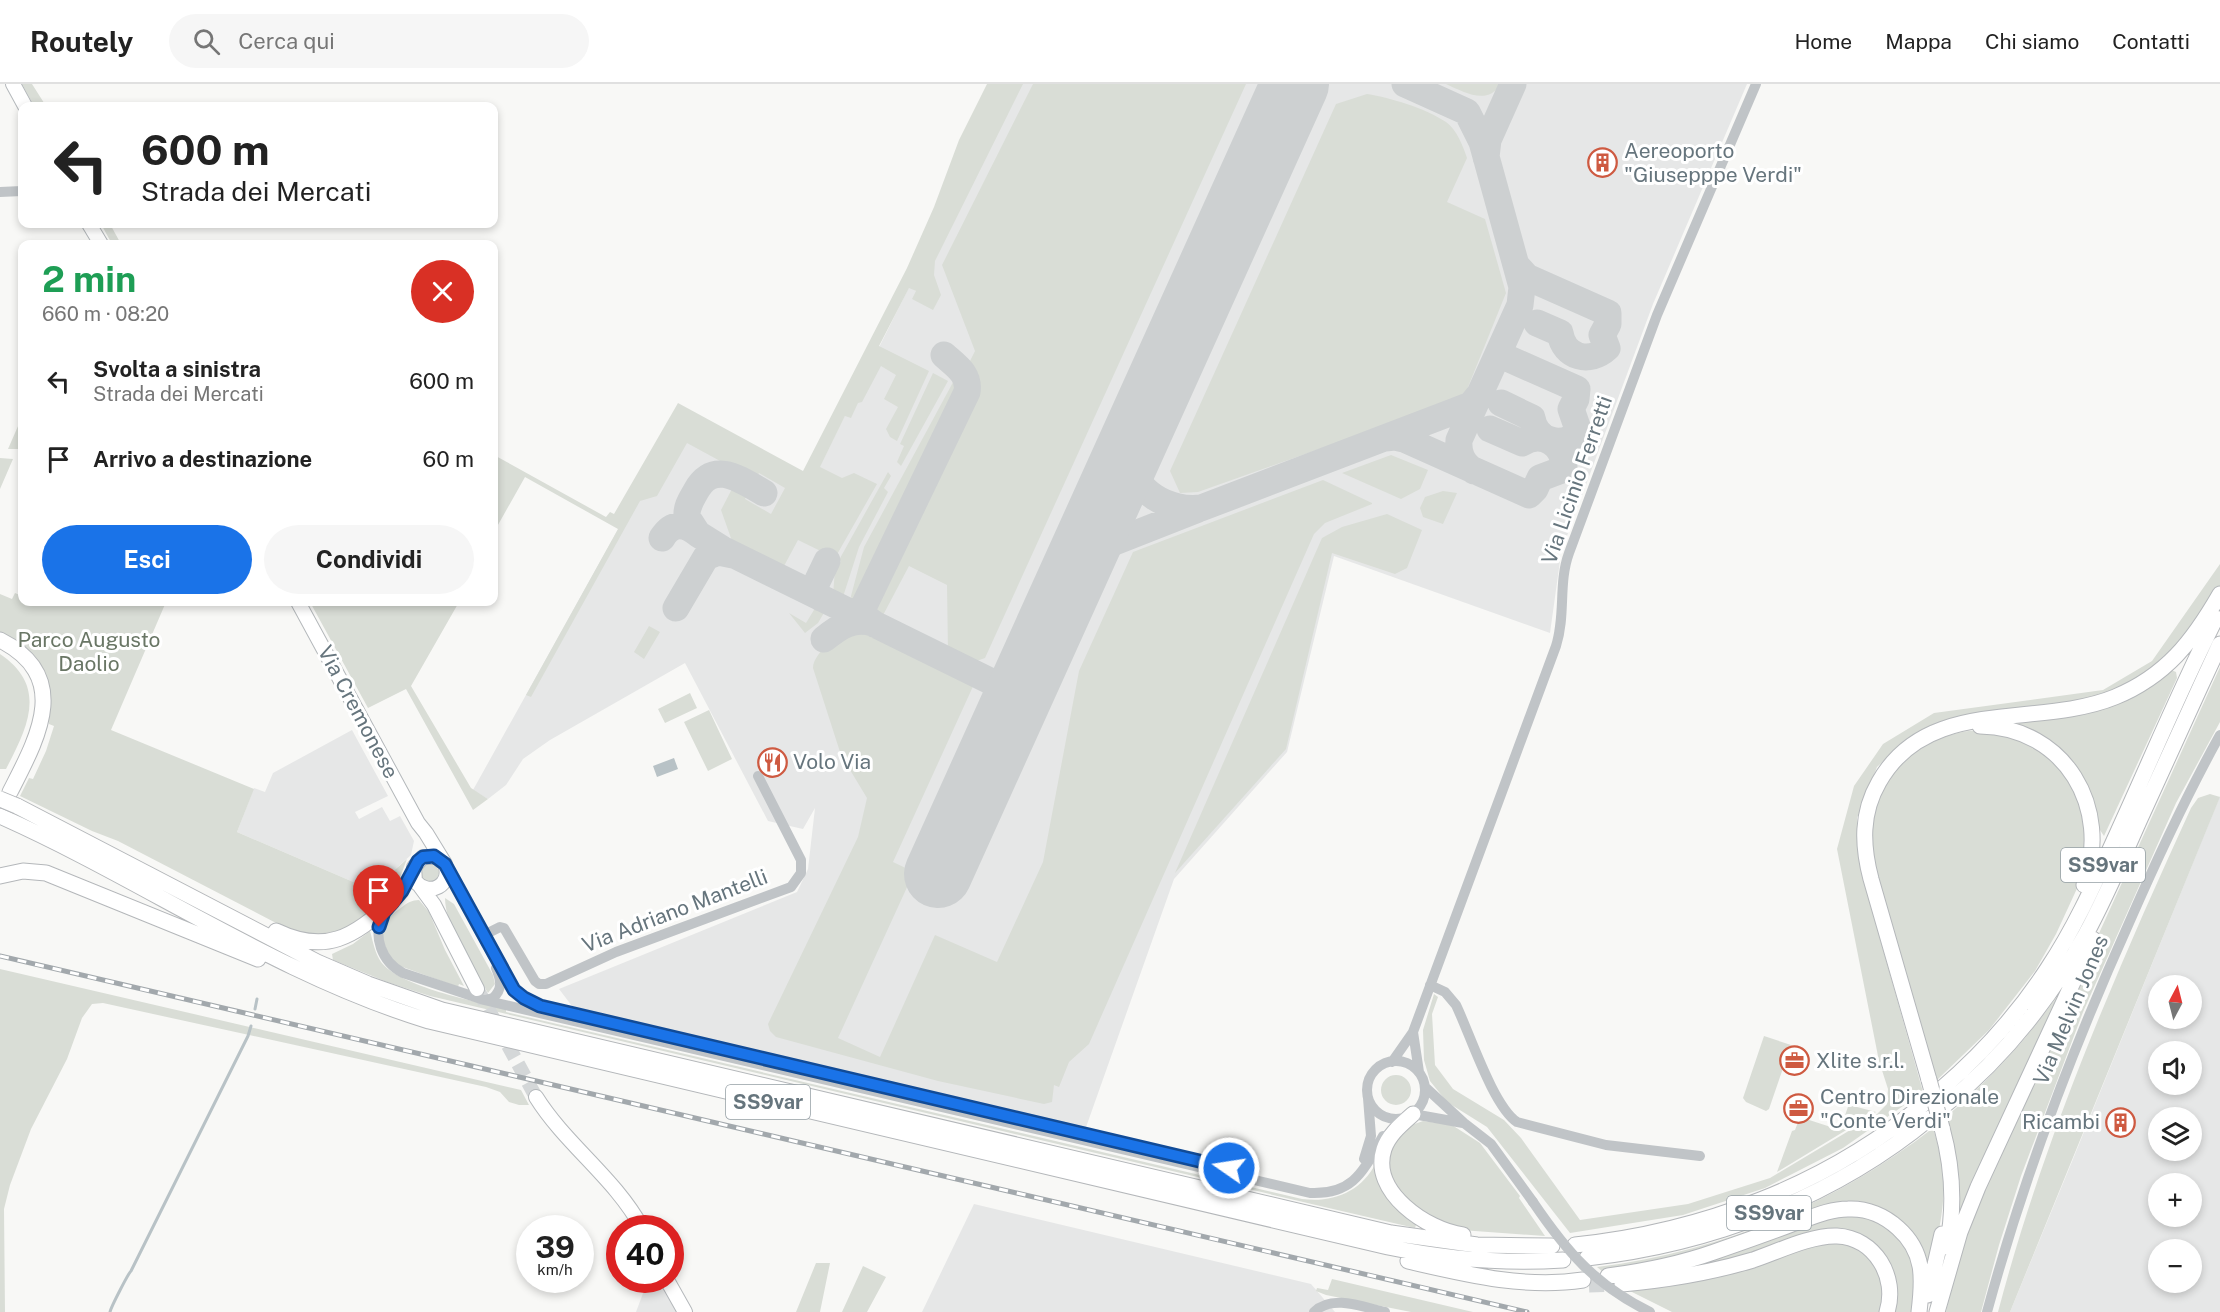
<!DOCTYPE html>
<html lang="it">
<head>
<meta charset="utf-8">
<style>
	body { margin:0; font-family:"Public Sans",sans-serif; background:#f6f6f6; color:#222; height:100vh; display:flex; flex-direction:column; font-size:22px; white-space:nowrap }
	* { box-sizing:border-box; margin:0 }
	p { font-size:20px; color:#767676 }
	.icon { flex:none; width:33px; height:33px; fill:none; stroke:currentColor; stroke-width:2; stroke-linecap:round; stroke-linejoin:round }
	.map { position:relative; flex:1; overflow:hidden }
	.sheet { position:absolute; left:18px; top:156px; width:480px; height:366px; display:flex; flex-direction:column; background:#fff; border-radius:12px; box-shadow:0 3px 9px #0003 }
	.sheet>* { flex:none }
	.hud { position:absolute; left:18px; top:18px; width:480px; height:126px; border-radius:12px; box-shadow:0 3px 9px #0003; background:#fff; color:#222; overflow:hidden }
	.needle { width:39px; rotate:7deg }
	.buttons { position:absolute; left:2148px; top:891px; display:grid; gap:12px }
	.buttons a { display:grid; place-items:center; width:54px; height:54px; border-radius:50%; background:#fff; box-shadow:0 3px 9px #0003; font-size:30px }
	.speed { position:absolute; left:516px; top:1131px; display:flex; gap:12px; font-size:30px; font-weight:700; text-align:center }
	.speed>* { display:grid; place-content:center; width:78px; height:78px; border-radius:50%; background:#fff; box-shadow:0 3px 9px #0003; line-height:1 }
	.speed small { font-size:15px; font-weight:400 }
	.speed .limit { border:9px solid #d22; background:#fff; color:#111 }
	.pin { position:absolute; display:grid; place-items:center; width:51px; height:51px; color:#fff; margin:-62px -26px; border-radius:50% 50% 50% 0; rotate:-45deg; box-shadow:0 0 6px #0007 }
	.pin .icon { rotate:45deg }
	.me { position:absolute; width:66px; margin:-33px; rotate:283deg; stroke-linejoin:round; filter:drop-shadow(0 0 4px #0008) }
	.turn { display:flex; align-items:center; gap:21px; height:126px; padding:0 24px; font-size:27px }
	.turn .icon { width:78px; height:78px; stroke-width:2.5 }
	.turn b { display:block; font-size:42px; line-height:51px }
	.round { display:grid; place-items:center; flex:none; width:63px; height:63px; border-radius:32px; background:#f6f6f6 }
	.overview { display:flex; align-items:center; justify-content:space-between; height:102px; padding:0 24px }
	h1 { font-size:36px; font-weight:700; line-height:45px; color:#1e9e55 }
	.button { display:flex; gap:12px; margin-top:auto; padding:12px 24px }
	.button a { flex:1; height:69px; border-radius:36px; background:#1a73e8; color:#fff; font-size:24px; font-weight:700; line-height:69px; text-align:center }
	.button a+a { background:#f6f6f6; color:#222 }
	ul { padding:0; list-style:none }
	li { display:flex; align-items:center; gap:18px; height:78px; padding:0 24px }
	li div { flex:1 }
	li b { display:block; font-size:22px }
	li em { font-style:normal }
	header { display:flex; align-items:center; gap:36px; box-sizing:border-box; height:84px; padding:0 30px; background:#fff; border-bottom:2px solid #e0e0e0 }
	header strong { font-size:28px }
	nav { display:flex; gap:33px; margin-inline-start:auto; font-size:21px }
	.search { width:420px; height:54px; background:#f6f6f6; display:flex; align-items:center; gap:15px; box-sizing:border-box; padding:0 21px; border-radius:33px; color:#767676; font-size:22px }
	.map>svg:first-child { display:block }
</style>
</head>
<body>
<header>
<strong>Routely</strong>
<div class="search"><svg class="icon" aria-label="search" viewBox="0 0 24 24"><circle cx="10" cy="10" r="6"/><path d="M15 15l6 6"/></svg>Cerca qui</div>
<nav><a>Home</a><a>Mappa</a><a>Chi siamo</a><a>Contatti</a></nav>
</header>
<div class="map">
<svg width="2220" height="1228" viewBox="0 0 2220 1228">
	<rect width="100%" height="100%" fill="#f8f8f6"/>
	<path fill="#e6e7e7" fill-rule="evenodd" d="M1005,0H1747L1653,220L1564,460L1557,465L1555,473L1560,477L1550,549L1334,472L1287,668L1174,795L1085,1046L727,962L572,922L559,905L797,808L808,785L815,724L803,745L768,737L685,579L550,656L523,675L506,701L488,715L473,706L684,327L813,396L909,203L916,207Z
		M352,646L388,712L355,728L359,735L382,723L390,737L400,732L414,757L411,771L372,806L237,748L254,704L265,708L273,689Z
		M2220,712V1228H2010L2071,1080ZM2158,902H2192V934H2158ZM2158,968H2192V1000H2158ZM2158,1034H2192V1066H2158ZM2158,1100H2192V1132H2158ZM2158,1166H2192V1198H2158Z
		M974,1120L1311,1200L1335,1228H922Z
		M648,1196H661L678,1228H636Z"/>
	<path fill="#d9ddd6" d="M22,0H32L46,22H34Z
		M987,0H1023L935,177L934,191L941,211L933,226L912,215L916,207L909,204L879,262L929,287L897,357L890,353L886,345L898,323L884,315L896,291L881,282L862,318L858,319L851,334L845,332L820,383L842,394L854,389L877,400L835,474L798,456L784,482L732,457L721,426L734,401L748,409L745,415L771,430L785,404L759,389L755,396L687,359L657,412L640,417L531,613L526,611L618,445L525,393L494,448V371L606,433L610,428L614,430L678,319L803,387L907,184L934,123L959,56Z
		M1033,0H1246L985,574L971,579L948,568L947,501L909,482L881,535L870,529L869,520L971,309L975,294L966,285L975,267L942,181Z
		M1446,0H1501C1487,22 1464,8 1446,0Z
		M1367,10C1391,14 1425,24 1446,38C1457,46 1463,62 1467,74L1447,118L1485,135L1506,209L1466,308L1446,320L1198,408L1180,409L1170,387L1336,20Z
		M101,140H110L121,160H112Z
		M933,289L948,297L901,382L897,378L904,362L900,360Z
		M958,289L963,299L962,311L859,524L852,518L851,512L864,463Z
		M22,333V355L18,365H8Z
		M1391,371L1428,386L1420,405L1401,415L1342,389Z
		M0,374L13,375L0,405Z
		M888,388L891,392L884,404L888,408L859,463L842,516L833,511L835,486L841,477L839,476Z
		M1323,396L1372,419V420L1325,439L1314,450L1089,960L1069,978L1059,1003L1054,1001L1052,1018L1044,1020L938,997L776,953L770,947L768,940L858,753L867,714L841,671L813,584C813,567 847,543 863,544L975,598L893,778L914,788L838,954L880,973L935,851L997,878L1043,778L1079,587L1133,468Z
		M1443,407L1457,409L1443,440L1423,433L1420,424L1425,413Z
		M1387,430L1422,446L1407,484L1395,490L1332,469L1286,665L1175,789L1322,454L1342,443Z
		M2220,480V503L2198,539L2158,582L2119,605L2099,615L1955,635L1911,652L1877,683L1857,734L1860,783L1923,1008L1843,1064L1765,1104L1683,1131L1570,1149L1487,1043L1447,1018L1430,997L1424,976L1423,946L1434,910L1438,913L1432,930L1435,981L1453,1005L1504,1036L1521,1054L1580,1136L1688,1120L1770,1094L1877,1030L1887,1020L1888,1005L1879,977L1837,765L1854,702L1883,660L1934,629L2103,606L2152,577Z
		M15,509L22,512V518H166L111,646L254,705L237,748L372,806L407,775C404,782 402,790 398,797C385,818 349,848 323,851C307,852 293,846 278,840L118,757L92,747L20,712L29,694L33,695L46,667L54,642L49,640L50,611L0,549V510L12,515Z
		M310,518H412L417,520L419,518H459L411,602L471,704L488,715L473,726L406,605L368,624Z
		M817,521L825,527L818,539L805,549L789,529L806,539Z
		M649,542L660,548L644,575L634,568Z
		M0,570C49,603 27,644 6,685H0Z
		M2220,583V638L2176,719L2083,928L2021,1092L1999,1161L1981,1228H1946L1954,1188L1981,1109Z
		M2171,586L2176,588L2177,594L2104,752L2098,743L2087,705L2011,637L2027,635Z
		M690,609L697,624L665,639L658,625Z
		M709,626L732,675L708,687L684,638Z
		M1982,646L2012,651L2052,674L2077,706L2088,752L2080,798L2056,850L2035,887L1989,946L1937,996L1876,787C1873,771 1871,757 1872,741C1878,685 1929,647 1982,646Z
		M2210,710L2220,713L2010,1228H1998C2044,1053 2116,888 2191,724L2198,714Z
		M421 789a9 9 0 1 1 18 0a9 9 0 1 1-18 0Z
		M445,814L454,820L493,891L495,900L488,909C474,884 445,843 445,814Z
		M419,816L429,828L445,866L464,902L459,900L458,903L400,882C387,874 377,850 387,836C390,831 397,827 402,823C407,819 412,816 419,816Z
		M370,847C373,858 375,869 381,878C400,903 475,917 506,925V928L1302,1115C1333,1119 1361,1108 1376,1079L1405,1132L1416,1141L1415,1144L1333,1125L430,912L387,898L333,876L332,870L353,860Z
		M0,885L521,1006L529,1021H519L509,1018L500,1008L486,1003L103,919L92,920L82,934L67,975L31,1045L10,1101L4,1125L5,1228H0Z
		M2065,901L1956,1147C1961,1103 1958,1076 1947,1032C1993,993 2031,951 2065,901Z
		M1764,952L1791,961L1769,1025L1766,1027L1746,1018L1743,1014Z
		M1381 1006a15 15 0 1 1 30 0a15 15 0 1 1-30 0Z
		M1852,1011L1860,1013L1857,1023L1876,1028L1777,1088L1792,1047L1795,1046L1800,1033L1840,1046Z
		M1423,1037L1452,1041L1480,1059L1520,1112L1519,1114L1545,1152L1461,1146L1426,1133L1399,1107L1389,1086L1390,1062L1409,1042Z
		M1933,1044C1951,1102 1943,1129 1930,1187L1870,1123L1683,1172L1603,1188L1597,1183C1720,1168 1835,1120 1933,1044Z
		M1839,1130L1875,1135L1898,1151L1913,1175L1915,1219L1912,1228H1893L1865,1154L1756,1170L1657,1192Z
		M1843,1158L1867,1170L1885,1200L1881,1228H1672L1626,1205L1823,1160Z
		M816,1179H830L820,1228H796Z
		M863,1182L886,1193L867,1228H842Z
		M1332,1195L1473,1228H1411L1326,1211L1316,1207L1317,1204L1328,1206Z"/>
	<path fill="#b8c2c6" d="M674,674L678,685L657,693L653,682Z"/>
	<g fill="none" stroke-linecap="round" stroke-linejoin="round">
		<path stroke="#b8c2c6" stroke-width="3" d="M255,925L257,915
			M110,1228C111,1223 128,1190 131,1187L248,952L251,942"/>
		<path stroke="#cdd0d1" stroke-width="27" d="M1405,0L1467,28L1482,58L1522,203L1520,221L1459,356C1458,369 1462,379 1474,387
			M1486,73L1488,56L1513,0
			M1517,182L1527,193L1608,229V240L1602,251L1607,264C1590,280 1564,274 1560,249L1537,239
			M1498,270L1577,305L1576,315L1571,325L1579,348C1562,365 1536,357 1532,334L1501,319
			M1137,350C1135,357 1131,365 1131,372C1131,408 1170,428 1201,424L1455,327L1471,321L1479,311
			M1385,354L1395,353L1404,355L1529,411L1535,405L1540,394L1564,385C1565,361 1543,346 1522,359L1490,345
			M764,409C741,396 714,375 696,407C691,416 686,423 687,433L698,450L722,465L988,596C1006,603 1022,599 1032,583
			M662,454C672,438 684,439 698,450
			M821,514L817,510L815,502L827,477
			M1059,521L1084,481L1107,461L1196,426
			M676,524L706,473L718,468L733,471
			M874,540L864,532L862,526L967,308C970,290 956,282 944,271
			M824,555C839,543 853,533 873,539"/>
		<path stroke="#cdd0d1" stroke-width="68" d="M938,790L1295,0"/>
		<path stroke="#d4d7d8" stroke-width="14" stroke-dasharray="14 7" stroke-linecap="butt" d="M478,906L536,1013"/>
		<path stroke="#d4d7d8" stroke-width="15" stroke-dasharray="15 8" stroke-linecap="butt" d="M1589,1201L1616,1200"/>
		<defs>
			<path id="major" d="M13,0L25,22
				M89,140L101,160
				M298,518L418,739L426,749L445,780C453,801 429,814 415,797L414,783L423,773H437L445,780
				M420,802L434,821L477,905
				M536,1013C566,1061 615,1094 642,1144
				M667,1196L685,1228"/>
			<path id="highway" d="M0,556C73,593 37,655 10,708
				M1980,642C2065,643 2112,724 2084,801
				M17,722L317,878L368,900L442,926L1391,1149L1477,1161L1552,1162
				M0,732C144,796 277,891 429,937L1388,1163C1446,1175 1504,1180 1563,1176
				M0,792L23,787L46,789L258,875
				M276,847C326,871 353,853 391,819
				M1929,996L1871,795C1862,761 1861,729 1879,698C1928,611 2037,645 2115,613C2166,592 2193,557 2220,510
				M1940,1006C1981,971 2018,930 2048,884C2076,842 2096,796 2117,750C2150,678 2180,605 2216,534
				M1944,1022C2002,975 2050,915 2086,850C2106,813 2123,773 2140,735C2167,676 2193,618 2220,560
				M1413,1030C1402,1040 1389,1050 1384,1065C1370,1108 1427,1146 1463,1151
				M1942,1044C1953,1084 1955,1123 1947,1163
				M1575,1161C1702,1148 1827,1101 1926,1018
				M1587,1174C1712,1160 1833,1114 1930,1034
				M1408,1177C1465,1190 1524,1205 1583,1196
				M1608,1192C1645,1187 1680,1180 1714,1168C1740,1159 1766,1150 1792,1140C1810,1134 1829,1125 1848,1125C1867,1124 1885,1132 1898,1144C1925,1168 1923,1195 1919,1228
				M1622,1200C1666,1196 1710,1189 1753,1176C1777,1168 1811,1151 1837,1152C1875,1154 1898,1193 1887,1228
				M1928,1211L1942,1150
				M1937,1228L1960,1148L1978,1103L2093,855"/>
		</defs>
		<use href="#major" stroke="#b4b8bb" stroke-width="16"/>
		<use href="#highway" stroke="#b4b7ba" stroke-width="17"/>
		<path stroke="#c0c4c7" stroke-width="10" d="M0,108L22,107
			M446,783L514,906L528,917L548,924
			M414,784C410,792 407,801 401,808C395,816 388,821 383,830C372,853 382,878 403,889L484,916L1310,1109C1355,1111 1364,1085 1383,1052
			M484,851L500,843L504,844L535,897L539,900H546L616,868L791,803L801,789V776L758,692
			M1430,901L1445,908L1456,921C1470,950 1493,1022 1517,1038L1606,1061L1700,1072
			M485,916L493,914C503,905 501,896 496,884
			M1413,948L1556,562C1566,531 1558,499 1569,469L1657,231L1756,0
			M1367 1006a29 29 0 1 1 58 0a29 29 0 1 1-58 0Z
			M1392,978L1413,948L1419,988
			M1425,1003L1464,1039L1491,1060L1533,1118
			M1413,1030L1463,1039
			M1364,1075L1371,1052L1368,1014
			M1314,1228C1332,1210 1363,1223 1385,1228
			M1987,1228C2024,1092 2071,968 2129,839C2157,775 2186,712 2220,651"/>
		<use href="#major" stroke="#fff" stroke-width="14"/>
		<use href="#highway" stroke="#fff" stroke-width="15"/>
		<defs>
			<path id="rail" d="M0,872L1527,1228"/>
		</defs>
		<use href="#rail" stroke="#a2a8ac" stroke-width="5"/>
		<use href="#rail" stroke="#fff" stroke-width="3" stroke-dasharray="9" stroke-linecap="butt"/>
		<defs>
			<path id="highway-bridge" d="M0,715L17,722
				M1929,996L1942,1044"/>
		</defs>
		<use href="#highway-bridge" stroke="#b4b7ba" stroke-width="17" stroke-linecap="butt"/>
		<path stroke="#c0c4c7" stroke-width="10" d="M1533,1118C1567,1168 1595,1201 1650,1228"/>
		<use href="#highway-bridge" stroke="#fff" stroke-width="15"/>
	</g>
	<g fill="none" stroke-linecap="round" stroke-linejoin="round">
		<defs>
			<path id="route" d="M379,843L384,828L402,807L418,777L423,773L434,772L445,780L514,906L524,914L540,922L1229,1084"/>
		</defs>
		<use href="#route" stroke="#114b97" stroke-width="15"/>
		<use href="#route" stroke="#1a73e8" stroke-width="10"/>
	</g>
	<defs>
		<symbol id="building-ring" viewBox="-11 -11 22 22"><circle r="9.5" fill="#fff" stroke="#ce5a41" stroke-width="1.5"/><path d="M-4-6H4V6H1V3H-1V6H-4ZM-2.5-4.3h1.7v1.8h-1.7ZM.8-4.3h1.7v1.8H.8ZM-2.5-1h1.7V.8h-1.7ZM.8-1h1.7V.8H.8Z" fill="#ce5a41"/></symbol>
		<symbol id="restaurant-ring" viewBox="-11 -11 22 22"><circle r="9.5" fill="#fff" stroke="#ce5a41" stroke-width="1.5"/><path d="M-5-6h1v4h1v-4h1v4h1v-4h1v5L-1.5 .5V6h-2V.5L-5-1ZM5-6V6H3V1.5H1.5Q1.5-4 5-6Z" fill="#ce5a41"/></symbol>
		<symbol id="office-ring" viewBox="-11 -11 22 22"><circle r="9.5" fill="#fff" stroke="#ce5a41" stroke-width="1.5"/><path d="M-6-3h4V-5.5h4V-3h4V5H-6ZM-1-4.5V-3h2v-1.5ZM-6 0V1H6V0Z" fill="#ce5a41"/></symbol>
	</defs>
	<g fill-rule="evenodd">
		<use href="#building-ring" x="1586" y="62" width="33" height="33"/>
		<use href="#restaurant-ring" x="756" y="662" width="33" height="33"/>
		<use href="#office-ring" x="1778" y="960" width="33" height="33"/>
		<use href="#office-ring" x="1782" y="1008" width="33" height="33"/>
		<use href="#building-ring" x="2104" y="1022" width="33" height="33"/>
	</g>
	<g text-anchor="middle" stroke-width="6" stroke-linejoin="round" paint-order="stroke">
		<g fill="#fff" stroke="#949ea4" stroke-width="1.5">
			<rect x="2061" y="764" width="84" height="34" rx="4.5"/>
			<rect x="726" y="1001" width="84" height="34" rx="4.5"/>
			<rect x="1727" y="1112" width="84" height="34" rx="4.5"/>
		</g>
		<g font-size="20" font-weight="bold" fill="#66757d">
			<text x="2103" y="788">SS9var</text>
			<text x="768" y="1025">SS9var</text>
			<text x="1769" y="1136">SS9var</text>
		</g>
		<g font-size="21" fill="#66757d" stroke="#fff" text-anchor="start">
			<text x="1624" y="74">Aereoporto<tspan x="1624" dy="24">"Giusepppe Verdi"</tspan></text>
			<text x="793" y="685">Volo Via</text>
			<text x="1816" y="984">Xlite s.r.l.</text>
			<text x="1820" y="1020">Centro Direzionale<tspan x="1820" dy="24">"Conte Verdi"</tspan></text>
			<text x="2100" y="1045" text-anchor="end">Ricambi</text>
		</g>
		<g font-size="21" fill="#66757d" stroke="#fff">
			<text transform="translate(1577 396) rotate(-71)" y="7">Via Licinio Ferretti</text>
			<text transform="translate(358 628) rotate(62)" y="7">Via Cremonese</text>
			<text transform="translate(675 827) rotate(-21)" y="7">Via Adriano Mantelli</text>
			<text transform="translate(2071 926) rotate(-67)" y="7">Via Melvin Jones</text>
		</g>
		<g font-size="21" fill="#697665" stroke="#fff">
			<text x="89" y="563">Parco Augusto<tspan x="89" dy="24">Daolio</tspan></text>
		</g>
	</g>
</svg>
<div class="buttons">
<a><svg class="needle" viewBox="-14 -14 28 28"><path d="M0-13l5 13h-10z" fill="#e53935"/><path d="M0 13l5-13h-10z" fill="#767676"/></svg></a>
<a><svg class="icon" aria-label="sound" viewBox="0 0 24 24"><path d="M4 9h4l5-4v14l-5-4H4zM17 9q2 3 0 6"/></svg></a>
<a><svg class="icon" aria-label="layers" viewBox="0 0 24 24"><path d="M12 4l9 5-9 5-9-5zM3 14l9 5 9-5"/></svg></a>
<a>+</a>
<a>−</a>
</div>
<div class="speed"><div>39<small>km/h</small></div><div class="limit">40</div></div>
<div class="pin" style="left:379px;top:843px;background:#d93025"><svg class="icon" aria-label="arrive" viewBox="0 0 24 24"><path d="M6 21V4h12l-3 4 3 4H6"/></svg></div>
<svg class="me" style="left:1229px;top:1084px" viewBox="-20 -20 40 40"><circle r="17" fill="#1a73e8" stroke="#fff" stroke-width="3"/><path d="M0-11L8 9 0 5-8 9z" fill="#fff"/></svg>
<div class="hud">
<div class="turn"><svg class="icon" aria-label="left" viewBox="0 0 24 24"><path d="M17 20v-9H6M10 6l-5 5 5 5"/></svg><div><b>600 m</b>Strada dei Mercati</div></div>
</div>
<section class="sheet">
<div class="overview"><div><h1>2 min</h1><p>660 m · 08:20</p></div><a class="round" style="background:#d93025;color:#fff"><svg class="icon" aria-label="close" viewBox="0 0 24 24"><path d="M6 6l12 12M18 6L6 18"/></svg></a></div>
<ul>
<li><svg class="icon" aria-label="left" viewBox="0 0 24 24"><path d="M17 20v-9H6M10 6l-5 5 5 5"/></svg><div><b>Svolta a sinistra</b><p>Strada dei Mercati</p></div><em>600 m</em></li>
<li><svg class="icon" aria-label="arrive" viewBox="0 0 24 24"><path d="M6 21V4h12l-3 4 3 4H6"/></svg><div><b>Arrivo a destinazione</b></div><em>60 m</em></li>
</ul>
<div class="button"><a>Esci</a><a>Condividi</a></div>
</section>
</div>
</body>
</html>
